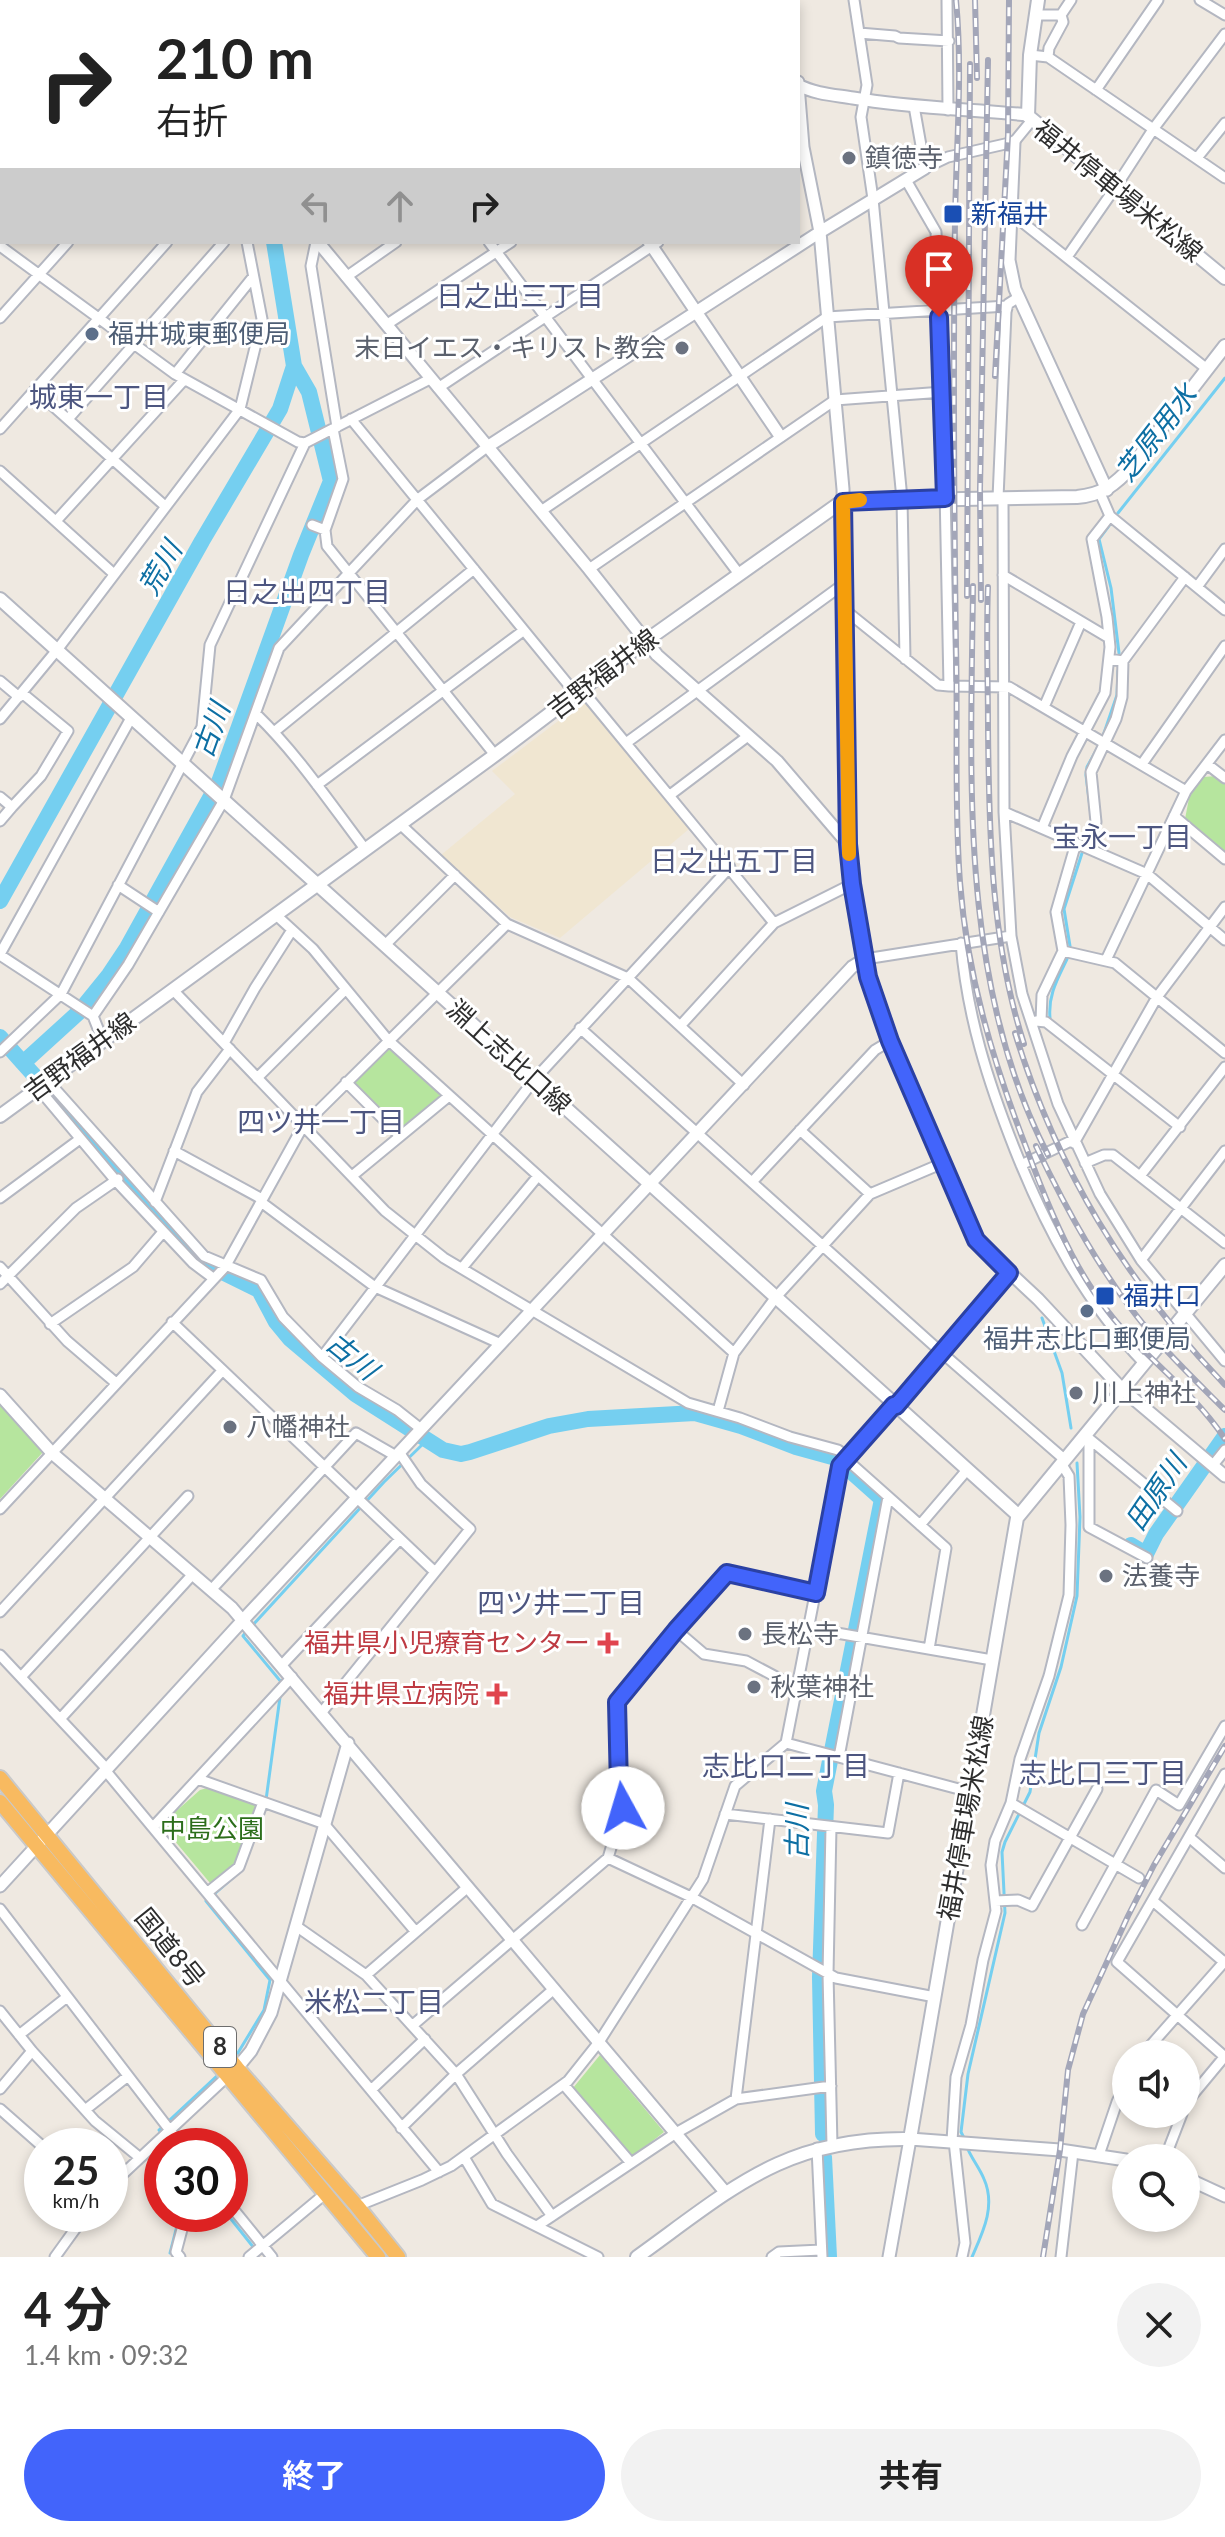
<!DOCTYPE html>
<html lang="ja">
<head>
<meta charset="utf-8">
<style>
	body { margin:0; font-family:Lato,"Noto Sans JP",sans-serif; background:#f2f2f2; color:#222; height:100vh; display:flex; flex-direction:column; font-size:30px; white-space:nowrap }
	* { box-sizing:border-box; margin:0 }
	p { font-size:26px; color:#767676 }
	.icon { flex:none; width:44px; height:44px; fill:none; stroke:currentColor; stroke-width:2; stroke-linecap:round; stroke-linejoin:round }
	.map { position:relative; height:2257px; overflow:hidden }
	.panel { display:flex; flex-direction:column; background:#fff; flex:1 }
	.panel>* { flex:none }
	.guide { position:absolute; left:0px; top:0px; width:800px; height:244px; box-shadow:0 4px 12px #0003; background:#fff; color:#222; overflow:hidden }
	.controls { position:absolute; left:1112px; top:2040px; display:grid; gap:16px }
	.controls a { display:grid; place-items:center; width:88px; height:88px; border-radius:50%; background:#fff; box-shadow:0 4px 12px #0003; font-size:40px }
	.speed { position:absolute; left:24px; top:2128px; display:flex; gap:16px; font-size:40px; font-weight:700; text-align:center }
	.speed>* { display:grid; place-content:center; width:104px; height:104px; border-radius:50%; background:#fff; box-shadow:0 4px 12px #0003; line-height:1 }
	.speed small { font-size:20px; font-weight:400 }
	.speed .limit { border:12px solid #d22; background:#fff; color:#111 }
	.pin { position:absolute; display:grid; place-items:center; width:68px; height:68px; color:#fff; margin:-82px -34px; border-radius:50% 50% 50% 0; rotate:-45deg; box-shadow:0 0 8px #0007 }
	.pin .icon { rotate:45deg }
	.me { position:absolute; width:88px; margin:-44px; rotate:354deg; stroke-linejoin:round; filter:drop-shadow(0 0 6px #0008) }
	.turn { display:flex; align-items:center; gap:28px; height:168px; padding:0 24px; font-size:36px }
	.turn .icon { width:104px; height:104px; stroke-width:2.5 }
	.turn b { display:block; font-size:56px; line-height:68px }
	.lanes { display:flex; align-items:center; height:76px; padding:0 24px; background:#0003; justify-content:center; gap:40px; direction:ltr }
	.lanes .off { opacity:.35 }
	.round { display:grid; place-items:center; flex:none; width:84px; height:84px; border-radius:42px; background:#f2f2f2 }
	.summary { display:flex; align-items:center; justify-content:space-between; height:136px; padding:0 24px }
	h1 { font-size:48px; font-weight:700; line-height:60px }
	.cta { display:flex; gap:16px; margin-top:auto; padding:16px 24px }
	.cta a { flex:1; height:92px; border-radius:48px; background:#4264fb; color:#fff; font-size:32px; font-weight:700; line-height:92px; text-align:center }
	.cta a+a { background:#f2f2f2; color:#222 }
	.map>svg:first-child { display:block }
</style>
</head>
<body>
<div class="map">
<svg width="1225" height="2257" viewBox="0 0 1225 2257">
	<rect width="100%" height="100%" fill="#efe9e1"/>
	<path fill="#f0e6d1" d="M582,703L589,704L689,829L560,938L510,917L441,855L515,794L492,771Z"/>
	<path fill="#b6e59e" d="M1216,776L1225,783V854L1185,819L1190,793L1204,777Z
		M388,1040L449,1096L400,1136L346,1082Z
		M0,1402L44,1451L0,1499Z
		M207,1788L259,1805L238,1864L210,1883L164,1828L165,1821L200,1790Z
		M600,2055L664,2132L632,2157L573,2088Z"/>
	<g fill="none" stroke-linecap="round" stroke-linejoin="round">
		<path stroke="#75cff0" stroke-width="3" d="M1118,513L1225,378
			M1111,523L1099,539L1111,588L1119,653
			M1104,733L1117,695L1118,671
			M1085,842L1092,823L1086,775L1087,767L1098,747
			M1070,946L1064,909L1083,850
			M1050,1018C1048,995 1057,980 1067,959
			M1042,1318L1062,1373L1071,1428
			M251,1627L384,1482L426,1441
			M246,1632L243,1636L282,1683V1685
			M266,1800L280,1697
			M236,2056L264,2010L270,1980L206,1901L237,1874
			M964,2138L961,2132L968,2074L1005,1913L1002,1852L1005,1842L1030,1792L1039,1733L1061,1667L1077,1596L1080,1517L1077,1463
			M966,2145C971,2158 979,2167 984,2179C996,2206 983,2232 972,2257
			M173,2146L159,2130L220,2073
			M227,2214L254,2248
			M170,2253L180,2214"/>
		<path stroke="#75cff0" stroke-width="16" d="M235,0L236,2
			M294,366L309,392L331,481L301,555L219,782L127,948L109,975L79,1012L23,1063L202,1262L259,1290L276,1322L290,1339L355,1394L443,1450L461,1454L470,1452L549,1426L588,1419L695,1413L741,1426L796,1447L836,1458L882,1499L824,1791L826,1805L820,1977L823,2134
			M0,901L202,541L280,409L294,366L274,242
			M0,1037L23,1063
			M1131,1545L1146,1554L1156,1534L1225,1436
			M824,2157L829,2257"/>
		<defs>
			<path id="minor" d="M208,0V2
				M628,0L629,2
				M854,0L867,85L861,117L873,199L902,499L905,659
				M947,0L948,110
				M1200,0L1225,15
				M10,2L12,0
				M371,2L374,0
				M722,2L725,0
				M0,13L2,11
				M1036,15H1061
				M859,33L895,36L899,38L949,41
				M1030,55L1048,57L1225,178
				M1048,57L1049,48L1063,22L1061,15L1071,0
				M1096,90L1158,0
				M0,103L2,105
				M914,106L925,168L948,157L1014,142L1032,120
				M1197,158L1225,123
				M1012,214L1207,369
				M316,242L311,266L337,427
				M489,242L739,574
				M0,246L175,374L298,442L305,443
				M1067,257L1115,188L1154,128L1225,34
				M346,277L396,242
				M0,318L68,242
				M386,325L511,242
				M175,374L253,277
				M438,388L658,242
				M35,390L165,506
				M68,419L224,242
				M351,419L576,694
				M0,429L167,242
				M333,429L343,479L325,530L327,546L495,755
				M0,471L114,574
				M1100,493L1110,516L1225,610
				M998,498L1006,312L1008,304L1019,297
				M1003,498L1004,812L1011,936L1022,994L1058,1104L1100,1194L1141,1260L1225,1361
				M541,511L827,317L1007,306
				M56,521L184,380
				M312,525L325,530
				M589,569L835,400L943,392
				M1003,575L1109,638
				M1197,587L1225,549
				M845,610L938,685L949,686L943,392L936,232L906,180
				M1109,659L1123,661L1185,577
				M0,681L19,697
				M949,686L1009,687L1186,791
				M582,690L774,923
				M1044,707L1081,622
				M257,715C298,755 330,803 365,849
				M0,719L57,650L240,409L262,319L247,242
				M274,732L474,569
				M626,743L845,583
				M1142,764L1225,646
				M1207,764L1225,778
				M317,785L523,631
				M670,795L748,736
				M0,797L12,807L0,821
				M12,807L41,776L68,731L22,693
				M1004,812L1147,874L1225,940
				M1174,816L1225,859
				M400,824L507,924L628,978L744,1085
				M1042,828L1072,756L1105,693L1110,647L1107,617L1092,539L1110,516
				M1089,849L1096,822L1091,772L1116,719L1122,697L1123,661
				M118,885L159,912
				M276,915L313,949L388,1040L734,1353
				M961,943C967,1016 988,1082 1015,1150C1046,1228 1085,1302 1144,1363
				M385,945L455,875
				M1063,951L1056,912L1076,843
				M0,954L131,718
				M0,955L93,1016L103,1041
				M865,959L1011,936
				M1106,960L1186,791L1225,740
				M173,990L385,1211L444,1258L688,1403L740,1418L790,1437L838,1450L847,1457
				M93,1016L128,965L224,800L279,648L418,499L487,447
				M1036,1021L1046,1022L1180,1127
				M1041,1021L1042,995L1063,951L1115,963L1225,1053
				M681,1025L774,923L852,884
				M580,1028L941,1352L1064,1459
				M224,1043L255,988L292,930
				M0,1052L61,994L202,727L210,645L305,443L430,379
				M257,1078L346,989
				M48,1081L204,1256L261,1280L283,1317L322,1357L358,1387L397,1410L421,1429
				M346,1082L400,1136
				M38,1088L116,1181L193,1263L213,1278
				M800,1130L870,1194
				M1074,1143L1157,997L1225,907
				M174,1151L262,1199
				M1085,1163L1104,1155H1113L1225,1243
				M1021,1165L1073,1140
				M352,1176L449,1096
				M1140,1176L1225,1067
				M752,1182L875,1050L890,1041
				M0,1198L80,1139
				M155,1202L197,1092L230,1049
				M261,1202L375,1287L501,1344
				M1141,1260L1225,1151
				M0,1267L67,1341L116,1383
				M462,1268L538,1176
				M0,1284L76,1208L118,1179
				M172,1322L435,1572
				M50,1324L133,1267L163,1232
				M322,1357L534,1080L730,867
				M896,1406L1009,1273
				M718,1411L734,1353L776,1297L870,1194L943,1163
				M1087,1437L1177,1511
				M1089,1439V1527L1147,1558
				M846,1459L946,1548L929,1649
				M1213,1465L1225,1450
				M0,1509L225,1267L303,1126L507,924
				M920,1525L967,1470
				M211,1590L356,1433L396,1456
				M0,1612L222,1371
				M808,1628L992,1660
				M676,1630L704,1654L746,1661L797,1688
				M0,1655L106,1768
				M282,1665L400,1539
				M21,1677L188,1496
				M322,1712L470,1529L421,1484L399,1452
				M60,1719L193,1574
				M786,1743L970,1792
				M839,1757L888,1497
				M105,1770L439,2172
				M1225,1774L1117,1962L1225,2057
				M198,1779L325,1824
				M1011,1803L1139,1878
				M725,1814L888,1833L899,1773
				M325,1825L416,1932
				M153,1827L292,1677
				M831,1827L828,1974L832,2145
				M1189,1837L1225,1868
				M608,1858L691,1897L836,1978L935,1997
				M208,1892L239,1867L263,1802
				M995,1901L1018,1900L1032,1906L1097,1789
				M1153,1901L1224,1962
				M0,1909L182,2146
				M1082,1925L1156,1790L1179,1805L1225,1726
				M296,1926L366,1975L456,2074L507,2154L552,2216
				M366,1975L468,1887
				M0,2011L32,2051L95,2121L139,2157
				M413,2025L608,1858L623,1808L619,1787L617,1702L676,1630L727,1573L816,1593
				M19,2035L67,1997
				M1143,2054L1225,1961
				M564,2085L631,2163
				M0,2089L32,2051
				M371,2090L425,2039
				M736,2099L770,1819
				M1186,2103L1225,2056
				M0,2109L42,2146
				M85,2110L128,2076
				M401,2128L456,2074L554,1989
				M952,2141L956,2077L971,2025L983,1960L996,1911L991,1865L995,1841L1011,1803L1020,1759L1049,1676L1069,1595L1071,1525L1069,1476L1061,1463
				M954,2141L965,2243L962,2257
				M817,2148L822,2257
				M1099,2155L1117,2102L1126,2083
				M464,2157L492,2204L598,2257
				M1165,2158L1182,2114
				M110,2186L231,2073
				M230,2205L272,2257
				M357,2206L422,2180L451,2166L568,2081L599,2042L703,1879L735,1786L786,1743L840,1466L894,1405
				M537,2226L676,2133L736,2099L831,2086
				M55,2257L86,2214
				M180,2257L176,2252L186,2214
				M249,2257L326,2193
				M772,2257L779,2252L821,2250
				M1061,2257L1073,2152"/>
			<path id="tertiary" d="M277,0L278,2
				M485,0L487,2
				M784,0V2
				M560,2L565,0
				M798,82V85C815,94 835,95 853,98C911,108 969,109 1028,115
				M798,85L803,147L820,232L843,489L848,844L852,884L868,977L890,1041L977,1242L1038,1299L1122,1389L1225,1476
				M1014,142L1009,260L1015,289L1107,490
				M0,241L2,239
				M318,242L589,569L657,655L777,761L848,844
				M649,242L780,436
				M487,447L820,232L925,168
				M0,1395L52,1453L232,1608L726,2193
				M0,1886L243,1620L852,967L865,959
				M237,2068L251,2051L271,2013L348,1743
				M1186,2178L1225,2196
				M889,2257L910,2139L1060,2150L1126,2160"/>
			<path id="secondary" d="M98,0L101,2
				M1038,0L1030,55L1028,116L1225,278
				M248,2L251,0
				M0,599L1018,1515
				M0,1116L495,755L647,640L837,505L852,501L1077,497C1102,495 1116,484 1132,466L1225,346
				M637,2257C733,2188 785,2137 910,2139L1017,1518L1225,1265"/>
			<path id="trunk" d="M0,1778L237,2068L357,2206L398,2257
				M0,1802L378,2257"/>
		</defs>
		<use href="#minor" stroke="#b4b7c1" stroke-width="13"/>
		<use href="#tertiary" stroke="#b4b7c1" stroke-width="15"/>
		<use href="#secondary" stroke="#b4b7c1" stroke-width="16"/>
		<use href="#trunk" stroke="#c9c9c9" stroke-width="18"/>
		<use href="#minor" stroke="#fff" stroke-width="9"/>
		<use href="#tertiary" stroke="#fff" stroke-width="11"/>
		<use href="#secondary" stroke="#fff" stroke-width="12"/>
		<use href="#trunk" stroke="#f8ba60" stroke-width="14"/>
		<defs>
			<path id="rail" d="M956,0C963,73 956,147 955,221C953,363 954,505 956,647C958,725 954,804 960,882C967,975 993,1062 1026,1147C1041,1188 1057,1228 1078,1266C1094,1294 1114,1322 1137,1344C1168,1375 1201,1403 1225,1439
				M975,0L977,78
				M995,376L1008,135L1009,0
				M973,586C971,775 958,981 1048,1155
				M988,587C986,634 988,682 988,728C989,834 991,942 1024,1044
				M967,596L970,64
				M981,600L980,489L988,60
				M1015,1033C1057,1170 1126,1282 1225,1385
				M1036,1146C1067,1211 1102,1275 1148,1330C1172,1358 1199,1384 1225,1410
				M1043,2257L1060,2150L1068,2070L1083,2014L1128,1916L1154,1865L1225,1746"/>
		</defs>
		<use href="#rail" stroke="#a3a6b8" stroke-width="6"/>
		<use href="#rail" stroke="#fff" stroke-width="3" stroke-dasharray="9" stroke-linecap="butt"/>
	</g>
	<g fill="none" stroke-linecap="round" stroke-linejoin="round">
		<defs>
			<path id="route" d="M623,1808L619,1787L617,1702L676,1630L727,1573L816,1593L840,1466L894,1405L896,1406L1009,1273L976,1240L890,1041L868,977L852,884L848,844L843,502L945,498L939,317"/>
		</defs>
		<use href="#route" stroke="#2b41a3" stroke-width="20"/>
		<use href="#route" stroke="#4264fb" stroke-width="14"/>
		<path stroke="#f59e0b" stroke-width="14" d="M849,854L843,502L860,500"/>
	</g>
	<g fill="#6b7280" stroke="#fff" stroke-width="3">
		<circle cx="849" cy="158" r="8"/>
		<circle cx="682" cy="348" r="8"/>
		<circle cx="1076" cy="1393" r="8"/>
		<circle cx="230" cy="1427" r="8"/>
		<circle cx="1106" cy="1576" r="8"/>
		<circle cx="745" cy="1634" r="8"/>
		<circle cx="754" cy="1687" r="8"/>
	</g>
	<g fill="#1a4fb4" stroke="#fff" stroke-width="3">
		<rect x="943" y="204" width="20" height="20" rx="4"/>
		<rect x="1095" y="1286" width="20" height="20" rx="4"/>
	</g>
	<g fill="#5c6f8a" stroke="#fff" stroke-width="3">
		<circle cx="92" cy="334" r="8"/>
		<circle cx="1087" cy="1311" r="8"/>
	</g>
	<g fill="#e0444e" stroke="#fff" stroke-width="3">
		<path d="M604 1631h8v8h8v8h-8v8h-8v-8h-8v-8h8z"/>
		<path d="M493 1682h8v8h8v8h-8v8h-8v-8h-8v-8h8z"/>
	</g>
	<g text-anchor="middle" stroke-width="6" stroke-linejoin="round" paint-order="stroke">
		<rect fill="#fff" stroke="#6d6d6d" stroke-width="2" x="204" y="2027" width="32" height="40" rx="6"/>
		<g font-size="24" font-weight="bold" fill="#2e2e2e">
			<text x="220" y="2055">8</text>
		</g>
		<g font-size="26" fill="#5b616d" stroke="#fff" text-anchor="start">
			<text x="865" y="167">鎮徳寺</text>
			<text x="666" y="357" text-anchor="end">末日イエス・キリスト教会</text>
			<text x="1092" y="1402">川上神社</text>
			<text x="246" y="1436">八幡神社</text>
			<text x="1122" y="1585">法養寺</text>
			<text x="761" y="1643">長松寺</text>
			<text x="770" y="1696">秋葉神社</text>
		</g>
		<g font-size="26" fill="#2e2e2e" stroke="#fff">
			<text transform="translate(1118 191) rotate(39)" y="9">福井停車場米松線</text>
			<text transform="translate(603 674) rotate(-37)" y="9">吉野福井線</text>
			<text transform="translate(80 1057) rotate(-36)" y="9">吉野福井線</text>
			<text transform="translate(509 1057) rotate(42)" y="9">淵上志比口線</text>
			<text transform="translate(966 1818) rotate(-80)" y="9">福井停車場米松線</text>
			<text transform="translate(170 1948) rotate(51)" y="9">国道8号</text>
		</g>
		<g font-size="26" fill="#164399" stroke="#fff" text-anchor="start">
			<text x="971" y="223">新福井</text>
			<text x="1123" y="1305">福井口</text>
		</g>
		<g font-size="26" fill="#4e5e75" stroke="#fff" text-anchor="start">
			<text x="108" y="343">福井城東郵便局</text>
			<text x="1087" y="1348" text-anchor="middle">福井志比口郵便局</text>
		</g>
		<g font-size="26" fill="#be3a42" stroke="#fff" text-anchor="end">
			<text x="590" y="1652">福井県小児療育センター</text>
			<text x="479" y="1703">福井県立病院</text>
		</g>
		<g font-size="26" fill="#2c6e1b" stroke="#fff">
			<text x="212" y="1838">中島公園</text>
		</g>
		<g font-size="28" fill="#4d5680" stroke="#fff">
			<text x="520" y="306">日之出三丁目</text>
			<text x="99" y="407">城東一丁目</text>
			<text x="307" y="602">日之出四丁目</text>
			<text x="1122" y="847">宝永一丁目</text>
			<text x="734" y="871">日之出五丁目</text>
			<text x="321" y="1132">四ツ井一丁目</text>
			<text x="561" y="1613">四ツ井二丁目</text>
			<text x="786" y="1776">志比口二丁目</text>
			<text x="1103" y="1783">志比口三丁目</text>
			<text x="374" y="2012">米松二丁目</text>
		</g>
		<g font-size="28" font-style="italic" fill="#0d6fa3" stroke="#fff">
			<text transform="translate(1156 433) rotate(-52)" y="10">芝原用水</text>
			<text transform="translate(160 568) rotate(-60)" y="10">荒川</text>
			<text transform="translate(211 730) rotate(-70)" y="10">古川</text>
			<text transform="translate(352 1356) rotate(39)" y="10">古川</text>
			<text transform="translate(1156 1492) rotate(-56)" y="10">田原川</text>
			<text transform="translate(797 1832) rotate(-90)" y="10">古川</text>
		</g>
	</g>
</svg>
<div class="controls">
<a><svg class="icon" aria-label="sound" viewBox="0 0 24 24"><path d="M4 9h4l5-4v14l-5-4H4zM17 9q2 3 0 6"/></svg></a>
<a><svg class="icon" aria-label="search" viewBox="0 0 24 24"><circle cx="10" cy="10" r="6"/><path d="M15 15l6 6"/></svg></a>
</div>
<div class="speed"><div>25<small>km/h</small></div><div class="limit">30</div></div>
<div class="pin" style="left:939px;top:317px;background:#d93025"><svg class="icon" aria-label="arrive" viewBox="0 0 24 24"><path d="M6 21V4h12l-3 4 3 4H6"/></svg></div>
<svg class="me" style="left:623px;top:1808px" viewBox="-20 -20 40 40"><circle r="19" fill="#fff"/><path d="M0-13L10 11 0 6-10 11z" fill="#4264fb"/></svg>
<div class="guide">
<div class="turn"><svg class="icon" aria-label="right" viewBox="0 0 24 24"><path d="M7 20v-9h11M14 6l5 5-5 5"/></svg><div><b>210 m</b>右折</div></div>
<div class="lanes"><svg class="icon off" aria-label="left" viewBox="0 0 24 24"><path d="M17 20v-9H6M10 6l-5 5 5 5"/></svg><svg class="icon off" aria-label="ahead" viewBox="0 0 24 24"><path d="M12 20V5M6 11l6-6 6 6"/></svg><svg class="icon" aria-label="right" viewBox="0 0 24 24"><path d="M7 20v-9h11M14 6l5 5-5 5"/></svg></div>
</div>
</div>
<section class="panel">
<div class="summary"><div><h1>4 分</h1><p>1.4 km · 09:32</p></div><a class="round"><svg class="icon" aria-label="close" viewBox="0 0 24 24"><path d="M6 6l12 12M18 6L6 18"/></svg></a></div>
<div class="cta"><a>終了</a><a>共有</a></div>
</section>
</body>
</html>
